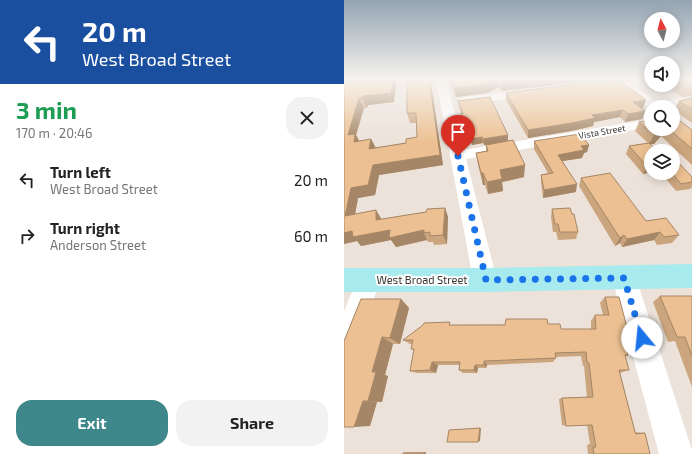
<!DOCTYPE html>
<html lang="en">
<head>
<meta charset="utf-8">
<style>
	body { margin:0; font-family:"Exo 2",sans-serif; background:#f2f2f2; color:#222; height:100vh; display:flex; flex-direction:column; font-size:15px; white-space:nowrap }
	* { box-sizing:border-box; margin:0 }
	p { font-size:13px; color:#767676 }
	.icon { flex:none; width:22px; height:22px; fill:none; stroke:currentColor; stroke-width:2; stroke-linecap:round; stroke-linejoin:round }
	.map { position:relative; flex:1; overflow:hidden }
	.panel { display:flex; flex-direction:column; background:#fff; width:344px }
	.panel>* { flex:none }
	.banner { background:#1a4fa0; color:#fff; overflow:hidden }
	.needle { width:26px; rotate:353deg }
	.tools { position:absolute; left:300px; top:12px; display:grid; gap:8px }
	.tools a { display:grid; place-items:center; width:36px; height:36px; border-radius:50%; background:#fff; box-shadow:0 2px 10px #0003; font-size:20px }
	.pin { position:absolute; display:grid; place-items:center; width:34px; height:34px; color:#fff; margin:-41px -17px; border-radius:50% 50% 50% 0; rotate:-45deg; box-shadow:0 0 4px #0007 }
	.pin .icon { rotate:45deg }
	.me { position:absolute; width:44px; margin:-22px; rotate:343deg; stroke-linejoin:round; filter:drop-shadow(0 0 3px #0008) }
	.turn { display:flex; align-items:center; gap:14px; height:84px; padding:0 16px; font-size:18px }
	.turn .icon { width:52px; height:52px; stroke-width:2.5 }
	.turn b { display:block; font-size:28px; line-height:34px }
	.round { display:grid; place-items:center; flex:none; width:42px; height:42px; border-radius:16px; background:#f2f2f2 }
	.summary { display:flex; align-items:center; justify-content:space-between; height:68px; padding:0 16px }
	h1 { font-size:24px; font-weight:700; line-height:30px; color:#1e9e55 }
	.cta { display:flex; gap:8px; margin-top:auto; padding:8px 16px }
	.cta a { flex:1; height:46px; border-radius:16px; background:#3e878a; color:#fff; font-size:16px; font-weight:700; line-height:46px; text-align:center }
	.cta a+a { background:#f2f2f2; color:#222 }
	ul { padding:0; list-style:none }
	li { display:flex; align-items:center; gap:12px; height:56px; padding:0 16px }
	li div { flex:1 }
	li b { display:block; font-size:15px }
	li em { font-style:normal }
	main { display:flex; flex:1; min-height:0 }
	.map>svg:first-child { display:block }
</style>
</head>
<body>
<main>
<section class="panel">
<div class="banner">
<div class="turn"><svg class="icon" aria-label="left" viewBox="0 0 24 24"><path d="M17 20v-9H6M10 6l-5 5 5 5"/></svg><div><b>20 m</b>West Broad Street</div></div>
</div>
<div class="summary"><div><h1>3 min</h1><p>170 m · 20:46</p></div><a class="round"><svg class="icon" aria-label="close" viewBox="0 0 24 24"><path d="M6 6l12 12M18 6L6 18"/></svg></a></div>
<ul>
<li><svg class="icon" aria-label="left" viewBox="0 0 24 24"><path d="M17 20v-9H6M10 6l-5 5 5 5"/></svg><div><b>Turn left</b><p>West Broad Street</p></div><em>20 m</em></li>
<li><svg class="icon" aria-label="right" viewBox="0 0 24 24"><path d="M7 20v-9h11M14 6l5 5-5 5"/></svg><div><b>Turn right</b><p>Anderson Street</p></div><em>60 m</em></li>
</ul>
<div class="cta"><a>Exit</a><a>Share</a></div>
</section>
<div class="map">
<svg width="348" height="454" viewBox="0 0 348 454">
	<rect width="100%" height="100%" fill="#ece2d9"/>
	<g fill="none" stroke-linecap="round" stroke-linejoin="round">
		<path fill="#fff" fill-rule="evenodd" d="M92,79H102L120,150L307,119V127L122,159L153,280L149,288L141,291L133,288L129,280Z
			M269,79H281L312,102L348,97V105L329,107H307V110Z
			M189,89L195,92L193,94L120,105L116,104L114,101L116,98L120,97Z
			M280,267L288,270L292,278L348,450V454H315L268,278L272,270Z
			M24,270L32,273L36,281L10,354L0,358V311L16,273Z"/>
		<path fill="#a8ebee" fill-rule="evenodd" d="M348,264V288L141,292H0V268H141Z"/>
	</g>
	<path fill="#cba57e" d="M63,79L91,83H87L99,165L35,175L31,195L14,198L11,214L38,219L82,212L101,208L104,217L103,244L90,245L89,242H84L83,240L52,247L47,240L17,246L13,241L0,244V86L50,102L24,105L23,108H20L12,135L15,141L27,139L32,148L62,143L73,137L72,123H66L63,113Z
		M103,79H263L157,91L155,87L144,93L112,97L106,81H104Z
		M329,79H348V96L338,97L319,85H329Z
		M162,93L299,108H297L301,111L298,119L281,122L276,117L250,122L249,126L227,131L184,138L162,100Z
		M348,98V123L330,110L335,101Z
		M114,101L164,135V141L180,177L158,182L159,191L144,194L141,185H139L134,165L132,153L142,151V145H140L139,143L128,145L125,137H123Z
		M332,118L348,130V165L317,136L310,144H307V172L299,174L282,154L285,146L304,143L291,131L295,122L307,129H329Z
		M190,141L245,145L243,152L240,153L238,158L219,161L232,192L199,198L197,182V175L204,173L190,149Z
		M317,173H329L348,177V187L346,189L332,191Z
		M237,178L302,221L335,235L328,243L313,245L310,240L278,247L276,243L271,246L235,186Z
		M208,209L228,214L234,232L232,239L214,240L212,232H209L207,217Z
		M316,296H348V387L331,341L324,342L309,302Z
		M261,297L285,335L280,339L284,355L281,357L285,370L276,373L291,432L301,433L306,454H244L243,445L246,444L243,425L222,426L218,425L215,399L218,398L243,397L240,366H239L237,356L212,357V358L209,362L143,365L142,368H134L133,373H119L115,370L116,365H94L92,373H73L66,371L70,350L67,349L68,344H66L59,340L108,325L204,324L217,329H247V321L251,315H259L256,303Z
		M57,299L65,308L56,344H49L41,375L44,376L38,402H33L26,426L0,341Z
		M63,452H82V454L59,453Z"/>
	<path fill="#a58666" d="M49,79H53L50,102L24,105L23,108L18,98L19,96Z
		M85,79H92L91,83H87L99,165L35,175L31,195L14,198L9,226L1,216L7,188L29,165L96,155Z
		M153,79H154L155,87L144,93L112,97L110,88Z
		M186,79H263L157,91V82Z
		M15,98L20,108L12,135L17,144L10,145L4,135Z
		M302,100L299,108L286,110L289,102Z
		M279,110L276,117L250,122L249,126L227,131L184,138V130L248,115Z
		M301,111L298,119L281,122L284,114Z
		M320,129H321L317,136L310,144H305L310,135Z
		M124,130L125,137H123L122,131Z
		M164,135V141L140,145L139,139Z
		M138,137L139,143L128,145L127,139Z
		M27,139L32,149H25Z
		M245,145L243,152L240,153L238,158L213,162L214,155L237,146Z
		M181,165L180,177L158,182L159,191L144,194L143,182L156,170Z
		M303,166H307V172L299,174Z
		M137,173H139L141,185H139Z
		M233,184L232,192L199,198L200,190Z
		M101,208L104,217L103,244L99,235Z
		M32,210L38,220H32Z
		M46,230H80V233L83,240L52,247L47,240L17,246L13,241L0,244V233L8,231Z
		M316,232L310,240L278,247L283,239Z
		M280,235L276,243L271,246L276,238Z
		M57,299L65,308L56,344L46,338Z
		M38,337L49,344L41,375L44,376L38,402L24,401L28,372Z
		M140,361L143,365L142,368L140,365Z
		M88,362L94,365L92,373L86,370Z
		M131,365L134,368L133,373L130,370Z
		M19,401L33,402L26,426L10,427Z
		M136,428H137L136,441L134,442Z
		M82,452V454H79V453Z"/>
	<path fill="#ecc092" stroke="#a58666" d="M3,79H49L47,93L19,96L18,98H15L4,135L11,134L10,142L27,139L25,149L62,143V139L73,137L72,113H63V79H85L96,155L29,165L24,185L7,188L1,216L32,210V220L82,212L83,209L101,208L99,235L86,236V232L80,233V230L45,238L46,230L9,237L8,231L0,233V86Z
		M107,79H153L143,84L110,88Z
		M155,79H186L157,82Z
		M273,79L302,100L289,102L301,111L284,114L279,110L248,115L251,118L228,123L184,130L162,93Z
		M329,79H348V87L342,88L329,80Z
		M146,97L164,135L139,139L138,137L127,139L124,130L122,131L117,113L119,114L114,101Z
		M348,98V109L335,101Z
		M333,116L332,118L348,130V149L325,129H329V117Z
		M307,120V129H320L315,134L310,135L295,122Z
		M236,134L245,145L237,146L240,150L214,155L233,184L200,190L197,175L209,173L190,141Z
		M169,140L181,165L156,170L158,179L143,182L139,173H137L132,153L144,151L142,145Z
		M305,143L314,151H307V166H303L285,146Z
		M331,159L348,177V182L337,184L328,173H329V160Z
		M266,173L302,221L322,218L335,235L320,237L316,232L283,239L280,235L276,238L237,178Z
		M226,208L228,214H230L234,232H216L214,224H211L208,209Z
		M316,296H348V356L341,337H333Z
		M261,297H275L285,335H278L284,355H281L285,370H275L291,432L292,434L301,433L306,454H250L249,447H252L248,425L222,426L218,398L249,397L245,363L243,362L242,352L211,353L212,358L140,361V365H131L130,370H115L116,362H88L86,370L66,371L70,349H67L69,340H59L79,325L80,323L106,322L105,325H161L162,319H203L204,324H216L217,329H252L251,315H265Z
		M17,299H57L46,338L38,337L28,372H32L24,401H19L10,427H0V341Z
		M136,428L134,442H103L105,430Z
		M59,453H79V454H59Z"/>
	<linearGradient id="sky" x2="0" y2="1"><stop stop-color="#94a4b2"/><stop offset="0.55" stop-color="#f6f2ee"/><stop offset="1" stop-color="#f6f2ee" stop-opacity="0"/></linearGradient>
	<rect width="348" height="143" fill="url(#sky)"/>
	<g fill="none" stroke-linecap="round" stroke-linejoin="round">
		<path stroke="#1a73e8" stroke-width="7" stroke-dasharray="0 12.6" d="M114,156L142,280L280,278L298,338"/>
	</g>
	<g text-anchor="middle" stroke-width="4" stroke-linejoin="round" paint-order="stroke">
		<g font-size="9" fill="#393532" stroke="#fff">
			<text transform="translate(258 132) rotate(-10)" y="3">Vista Street</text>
		</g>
		<g font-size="11" fill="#393532" stroke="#fff">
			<text x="78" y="284">West Broad Street</text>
		</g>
	</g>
</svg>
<div class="tools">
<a><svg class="needle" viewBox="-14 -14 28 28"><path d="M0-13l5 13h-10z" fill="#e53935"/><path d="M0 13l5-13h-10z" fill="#767676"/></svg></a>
<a><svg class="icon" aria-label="sound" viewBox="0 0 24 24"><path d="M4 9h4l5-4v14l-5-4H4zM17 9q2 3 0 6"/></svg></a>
<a><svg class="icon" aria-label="search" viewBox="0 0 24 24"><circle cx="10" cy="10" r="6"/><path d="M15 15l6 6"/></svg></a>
<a><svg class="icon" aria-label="layers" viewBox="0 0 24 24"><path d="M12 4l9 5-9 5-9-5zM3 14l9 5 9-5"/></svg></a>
</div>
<div class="pin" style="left:114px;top:156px;background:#d93025"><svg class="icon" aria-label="arrive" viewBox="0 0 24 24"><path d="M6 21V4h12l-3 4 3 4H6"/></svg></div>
<svg class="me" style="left:298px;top:338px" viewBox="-20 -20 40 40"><circle r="19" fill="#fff"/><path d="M0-13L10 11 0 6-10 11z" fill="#1a73e8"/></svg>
</div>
</main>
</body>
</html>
